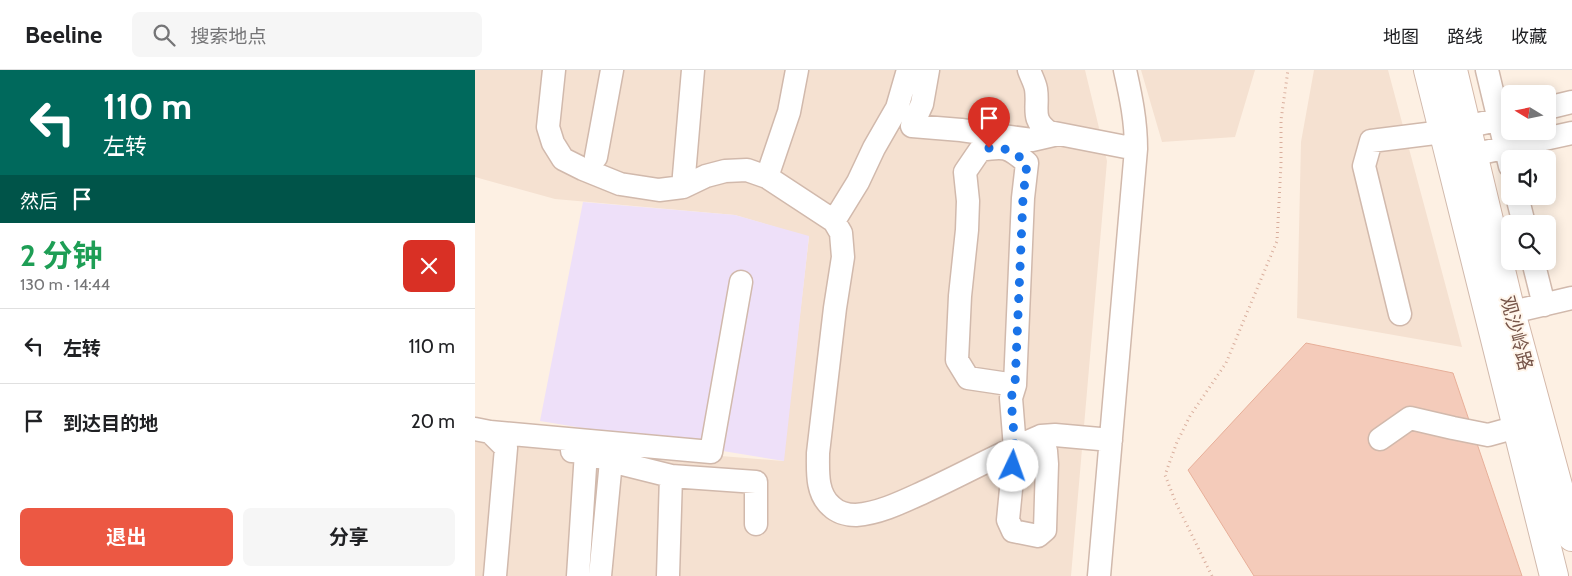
<!DOCTYPE html>
<html lang="zh">
<head>
<meta charset="utf-8">
<style>
	body { margin:0; font-family:Cabin,"Noto Sans SC",sans-serif; background:#f6f6f6; color:#202124; height:100vh; display:flex; flex-direction:column; font-size:19px; white-space:nowrap }
	* { box-sizing:border-box; margin:0 }
	p { font-size:16px; color:#757577 }
	.icon { flex:none; width:28px; height:28px; fill:none; stroke:currentColor; stroke-width:2; stroke-linecap:round; stroke-linejoin:round }
	.map { position:relative; flex:1; overflow:hidden }
	.drawer { display:flex; flex-direction:column; background:#fff; width:475px }
	.drawer>* { flex:none }
	.hud { background:#00695c; color:#fff; overflow:hidden }
	.needle { width:32px; rotate:280deg }
	.tools { position:absolute; left:1026px; top:15px; display:grid; gap:10px }
	.tools a { display:grid; place-items:center; width:55px; height:55px; border-radius:8px; background:#fff; box-shadow:0 2px 12px #0003; font-size:25px }
	.pin { position:absolute; display:grid; place-items:center; width:42px; height:42px; color:#fff; margin:-51px -21px; border-radius:50% 50% 50% 0; rotate:-45deg; box-shadow:0 0 5px #0007 }
	.pin .icon { rotate:45deg }
	.me { position:absolute; width:55px; margin:-28px; rotate:3deg; stroke-linejoin:round; filter:drop-shadow(0 0 4px #0008) }
	.turn { display:flex; align-items:center; gap:18px; height:105px; padding:0 20px; font-size:22px }
	.turn .icon { width:65px; height:65px; stroke-width:2.5 }
	.turn b { display:block; font-size:35px; line-height:42px }
	.then { display:flex; align-items:center; height:48px; padding:0 20px; background:#0003; gap:10px; font-size:19px }
	.round { display:grid; place-items:center; flex:none; width:52px; height:52px; border-radius:8px; background:#f6f6f6 }
	.summary { display:flex; align-items:center; justify-content:space-between; height:85px; padding:0 20px }
	h1 { font-size:30px; font-weight:700; line-height:38px; color:#1e9e55 }
	.action { display:flex; gap:10px; margin-top:auto; padding:10px 20px }
	.action a { flex:1; height:58px; border-radius:8px; background:#ec5843; color:#fff; font-size:20px; font-weight:700; line-height:58px; text-align:center }
	.action a+a { background:#f6f6f6; color:#202124 }
	ul { padding:0; list-style:none }
	li { display:flex; align-items:center; gap:15px; height:75px; padding:0 20px; border-top:1px solid #e0e0e0 }
	li div { flex:1 }
	li b { display:block; font-size:19px }
	li em { font-style:normal }
	header { display:flex; align-items:center; gap:30px; box-sizing:border-box; height:70px; padding:0 25px; background:#fff; border-bottom:1px solid #e0e0e0 }
	header strong { font-size:24px }
	nav { display:flex; gap:28px; margin-inline-start:auto; font-size:18px }
	.search { width:350px; height:45px; background:#f6f6f6; display:flex; align-items:center; gap:12px; box-sizing:border-box; padding:0 18px; border-radius:8px; color:#757577; font-size:19px }
	main { display:flex; flex:1; min-height:0 }
	.map>svg:first-child { display:block }
</style>
</head>
<body>
<header>
<strong>Beeline</strong>
<div class="search"><svg class="icon" aria-label="search" viewBox="0 0 24 24"><circle cx="10" cy="10" r="6"/><path d="M15 15l6 6"/></svg>搜索地点</div>
<nav><a>地图</a><a>路线</a><a>收藏</a></nav>
</header>
<main>
<section class="drawer">
<div class="hud">
<div class="turn"><svg class="icon" aria-label="left" viewBox="0 0 24 24"><path d="M17 20v-9H6M10 6l-5 5 5 5"/></svg><div><b>110 m</b>左转</div></div>
<div class="then">然后<svg class="icon" aria-label="arrive" viewBox="0 0 24 24"><path d="M6 21V4h12l-3 4 3 4H6"/></svg></div>
</div>
<div class="summary"><div><h1>2 分钟</h1><p>130 m · 14:44</p></div><a class="round" style="background:#d93025;color:#fff"><svg class="icon" aria-label="close" viewBox="0 0 24 24"><path d="M6 6l12 12M18 6L6 18"/></svg></a></div>
<ul>
<li><svg class="icon" aria-label="left" viewBox="0 0 24 24"><path d="M17 20v-9H6M10 6l-5 5 5 5"/></svg><div><b>左转</b></div><em>110 m</em></li>
<li><svg class="icon" aria-label="arrive" viewBox="0 0 24 24"><path d="M6 21V4h12l-3 4 3 4H6"/></svg><div><b>到达目的地</b></div><em>20 m</em></li>
</ul>
<div class="action"><a>退出</a><a>分享</a></div>
</section>
<div class="map">
<svg width="1097" height="506" viewBox="0 0 1097 506">
	<rect width="100%" height="100%" fill="#fdf0e3"/>
	<path fill="#f5e1d1" d="M0,0H610L632,91L596,506H0V366L308,391L334,167L260,145L80,129L0,107Z
		M666,0H780L760,67L687,72Z
		M839,0H913L987,277L822,248L826,72Z"/>
	<path fill="#eee0f9" d="M108,132L260,145L334,166L309,391L65,351Z"/>
	<path fill="#f4cbba" stroke="#e7af99" d="M831,273L978,303L1047,506H779L713,400Z"/>
	<g fill="none" stroke-linecap="round" stroke-linejoin="round">
		<defs>
			<path id="minor" d="M79,0L73,57L78,73L88,89L108,99L145,114L184,120L208,117L231,106L250,101L272,100L292,107L359,151L366,163L368,187L360,238L343,383C343,401 341,423 356,436C362,442 372,445 381,445C405,443 427,432 449,422C488,404 526,383 566,366L580,365L636,370
				M453,0L447,34L437,56L486,60L557,70L583,64
				M554,0C556,6 560,13 561,19C564,38 555,49 574,62L661,79
				M1012,0L1035,96
				M1072,38L1097,32
				M121,87L137,0
				M983,88L1097,63
				M292,107L314,42L322,0
				M208,117L218,0
				M1042,126L1049,154
				M359,151L383,112L399,78L422,38L433,0
				M1058,191L1069,235
				M925,244L889,96L896,71L968,62L1035,47
				M1020,246L1097,228
				M540,315L493,308L482,290L485,226L492,160L493,131L490,102L505,80C529,76 533,76 552,93L548,128L540,315L536,328L540,378L533,450L538,461L563,466L570,460L572,394L571,381L566,366
				M0,359L15,362L236,382L266,212
				M15,362L31,378L20,506
				M905,369L935,348L978,358L1013,365L1042,357
				M97,381L111,382L136,391L196,406L281,412V454
				M103,506L111,382
				M125,506L136,391
				M193,506L196,406
				M624,506L661,79C661,51 656,27 650,0"/>
			<path id="tertiary" d="M953,0L1079,506"/>
			<path id="secondary" d="M978,0L1036,242L1097,467"/>
		</defs>
		<use href="#minor" stroke="#d1b9ac" stroke-width="25"/>
		<use href="#tertiary" stroke="#d1b9ac" stroke-width="30"/>
		<use href="#secondary" stroke="#d4b8a9" stroke-width="30"/>
		<path stroke="#d9ae9d" stroke-width="3" stroke-dasharray="1 4" stroke-linecap="butt" d="M737,506L701,433L690,405L702,372L715,346L751,293L802,171L806,94V50L813,0"/>
		<use href="#minor" stroke="#fff" stroke-width="22"/>
		<use href="#tertiary" stroke="#fff" stroke-width="28"/>
		<use href="#secondary" stroke="#fff" stroke-width="28"/>
	</g>
	<g fill="none" stroke-linecap="round" stroke-linejoin="round">
		<path stroke="#1a73e8" stroke-width="9" stroke-dasharray="0 16.2" d="M514,78C531,76 540,83 552,93L548,128L540,315L536,328L540,378L538,396"/>
	</g>
	<g text-anchor="middle" stroke-width="4" stroke-linejoin="round" paint-order="stroke">
		<g font-size="19" fill="#765448" stroke="#fff5ea">
			<text transform="translate(1042 263) rotate(75)" y="7">观沙岭路</text>
		</g>
	</g>
</svg>
<div class="tools">
<a><svg class="needle" viewBox="-14 -14 28 28"><path d="M0-13l5 13h-10z" fill="#e53935"/><path d="M0 13l5-13h-10z" fill="#757577"/></svg></a>
<a><svg class="icon" aria-label="sound" viewBox="0 0 24 24"><path d="M4 9h4l5-4v14l-5-4H4zM17 9q2 3 0 6"/></svg></a>
<a><svg class="icon" aria-label="search" viewBox="0 0 24 24"><circle cx="10" cy="10" r="6"/><path d="M15 15l6 6"/></svg></a>
</div>
<div class="pin" style="left:514px;top:78px;background:#d93025"><svg class="icon" aria-label="arrive" viewBox="0 0 24 24"><path d="M6 21V4h12l-3 4 3 4H6"/></svg></div>
<svg class="me" style="left:538px;top:396px" viewBox="-20 -20 40 40"><circle r="19" fill="#fff"/><path d="M0-13L10 11 0 6-10 11z" fill="#1a73e8"/></svg>
</div>
</main>
</body>
</html>
